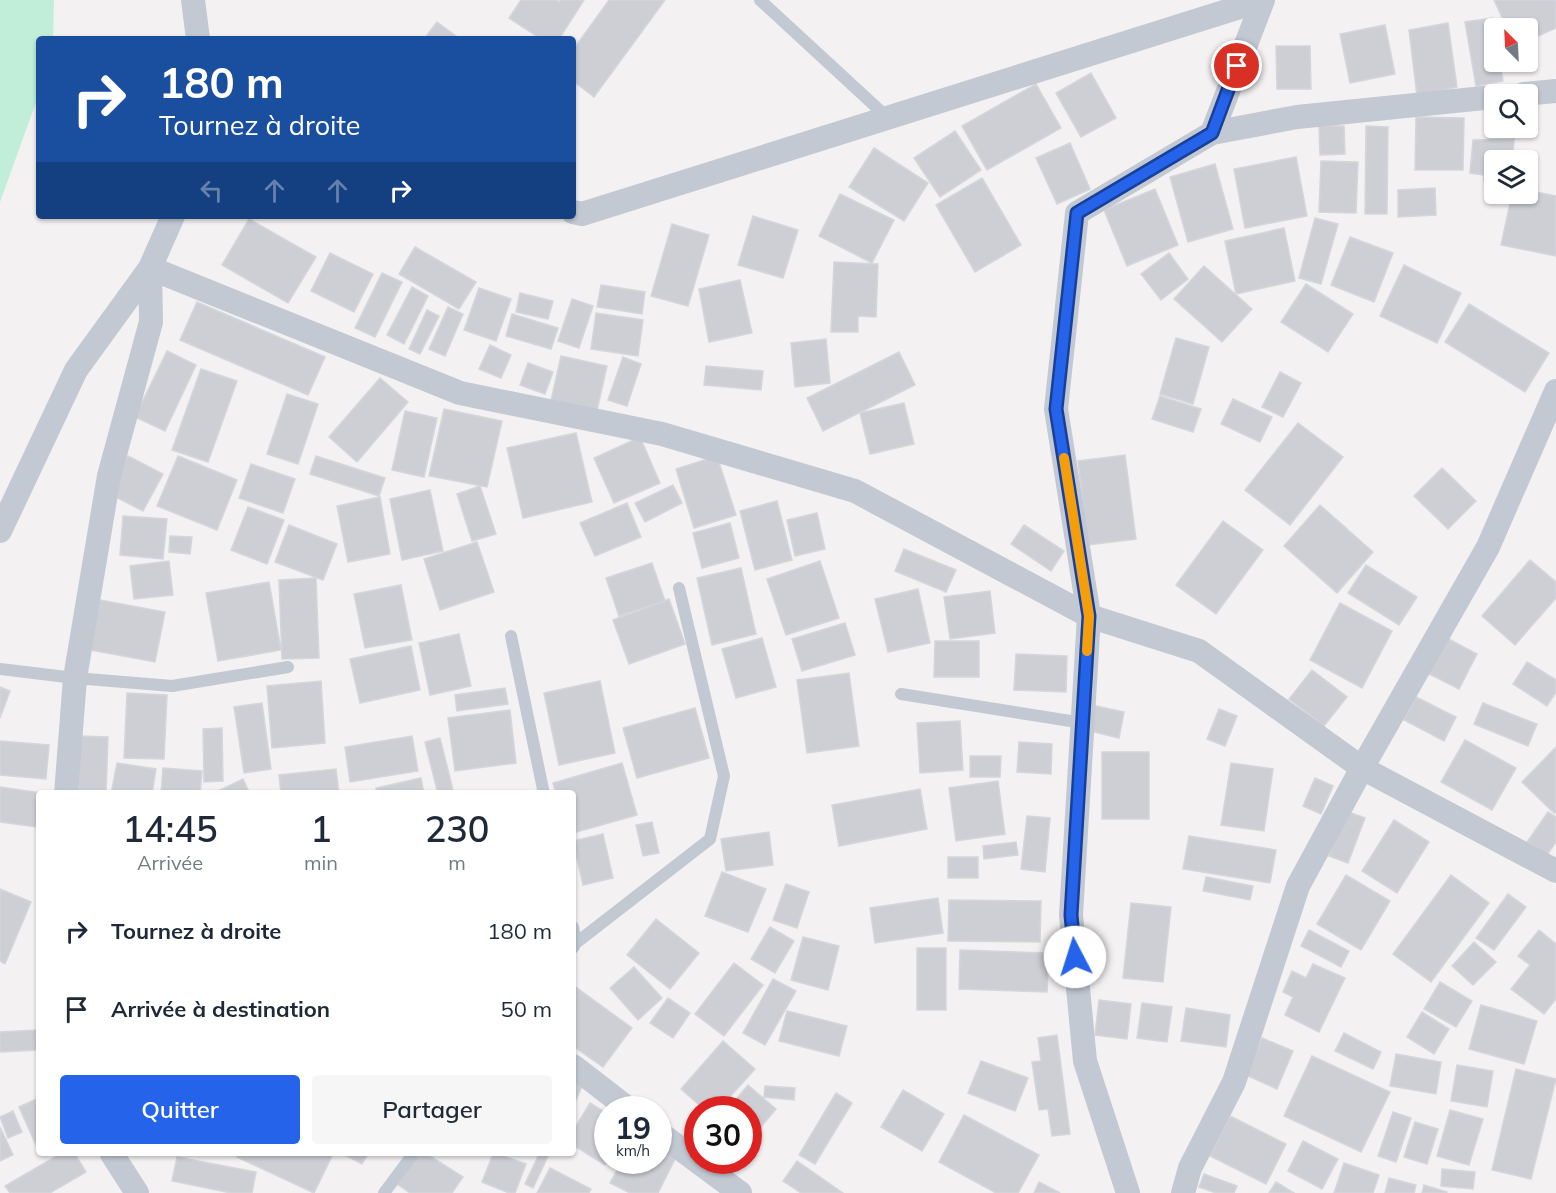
<!DOCTYPE html>
<html lang="fr">
<head>
<meta charset="utf-8">
<style>
	body { margin:0; font-family:Mulish,sans-serif; background:#f6f6f7; color:#1f2937; height:100vh; display:flex; flex-direction:column; font-size:22px; white-space:nowrap }
	* { box-sizing:border-box; margin:0 }
	p { font-size:20px; color:#747a83 }
	.icon { flex:none; width:33px; height:33px; fill:none; stroke:currentColor; stroke-width:2; stroke-linecap:round; stroke-linejoin:round }
	.map { position:relative; flex:1; overflow:hidden }
	.details { position:absolute; left:36px; top:790px; width:540px; height:366px; display:flex; flex-direction:column; background:#fff; border-radius:6px; box-shadow:0 2px 4px #0004 }
	.details>* { flex:none }
	.hud { position:absolute; left:36px; top:36px; width:540px; height:183px; border-radius:6px; box-shadow:0 2px 4px #0004; background:#1a4fa0; color:#fff; overflow:hidden }
	.needle { width:39px; rotate:336deg }
	.buttons { position:absolute; left:1484px; top:18px; display:grid; gap:12px }
	.buttons a { display:grid; place-items:center; width:54px; height:54px; border-radius:6px; background:#fff; box-shadow:0 2px 4px #0004; font-size:30px }
	.speed { position:absolute; left:594px; top:1096px; display:flex; gap:12px; font-size:30px; font-weight:700; text-align:center }
	.speed>* { display:grid; place-content:center; width:78px; height:78px; border-radius:50%; background:#fff; box-shadow:0 2px 4px #0004; line-height:1 }
	.speed small { font-size:15px; font-weight:400 }
	.speed .limit { border:9px solid #d22; background:#fff; color:#111 }
	.pin { position:absolute; display:grid; place-items:center; width:51px; height:51px; color:#fff; margin:-26px; border:3px solid #fff; border-radius:50%; box-shadow:0 2px 6px #0007 }
	.me { position:absolute; width:66px; margin:-33px; rotate:355deg; stroke-linejoin:round; filter:drop-shadow(0 0 4px #0008) }
	.turn { display:flex; align-items:center; gap:21px; height:126px; padding:0 24px; font-size:27px }
	.turn .icon { width:78px; height:78px; stroke-width:2.5 }
	.turn b { display:block; font-size:42px; line-height:51px }
	.lanes { display:flex; align-items:center; height:57px; padding:0 24px; background:#0003; justify-content:center; gap:30px; direction:ltr }
	.lanes .off { opacity:.35 }
	.eta { display:flex; justify-content:space-evenly; align-items:center; height:102px; text-align:center }
	.eta b { font-size:36px; font-weight:600; line-height:42px }
	.cta { display:flex; gap:12px; margin-top:auto; padding:12px 24px }
	.cta a { flex:1; height:69px; border-radius:6px; background:#2563eb; color:#fff; font-size:24px; font-weight:600; line-height:69px; text-align:center }
	.cta a+a { background:#f6f6f7; color:#1f2937 }
	ul { padding:0; list-style:none }
	li { display:flex; align-items:center; gap:18px; height:78px; padding:0 24px }
	li div { flex:1 }
	li b { display:block; font-size:22px }
	li em { font-style:normal }
	.map>svg:first-child { display:block }
</style>
</head>
<body>
<div class="map">
<svg width="1556" height="1193" viewBox="0 0 1556 1193">
	<rect width="100%" height="100%" fill="#f3f1f1"/>
	<path fill="#c1eed8" d="M0,0H54L53,39H39V94L0,202Z"/>
	<path fill="#cecfd5" stroke="#d5d6dc" stroke-width="1.5" d="M521,0H556L559,2L560,0H584L559,39H541L509,18Z
		M609,0H665L594,97L573,81V50Z
		M1494,0H1556V28L1527,41V28H1507Z
		M1492,18L1494,62H1500L1503,81L1476,86L1465,22Z
		M437,22L460,39H424Z
		M1448,23L1457,87L1417,96L1409,30Z
		M1385,25L1395,74L1350,83L1340,34Z
		M1276,46H1310L1311,89H1277Z
		M1091,73L1116,118L1081,137L1056,93Z
		M1036,84L1061,128L987,170L962,126Z
		M1416,117L1464,118L1463,170H1415Z
		M1319,126H1344L1345,154L1320,155Z
		M1366,126L1388,127L1387,214H1365Z
		M1495,128H1524V135H1495Z
		M955,131L981,170L940,197L914,158Z
		M1514,139L1513,160H1494V182L1484,181V175L1470,173L1473,140Z
		M1070,143L1090,189L1057,204L1036,158Z
		M874,148L928,183L904,221L849,187Z
		M1296,157L1307,216L1245,228L1234,169Z
		M1321,161L1358,162L1356,213L1319,212Z
		M1215,164L1233,229L1188,242L1170,177Z
		M982,178L1021,245L975,272L936,205Z
		M1435,188L1436,215L1398,217V190Z
		M1155,189L1178,245L1127,266L1104,210Z
		M1527,190L1556,196V256L1501,245L1512,194H1527Z
		M840,194L894,220L872,263L819,236Z
		M753,216L798,230L783,278L738,265Z
		M1315,218L1338,224L1321,284L1299,278Z
		M249,219L316,257L288,303L222,265Z
		M672,224L709,235L688,306L651,296Z
		M1284,228L1295,281L1236,294L1225,241Z
		M1350,237L1393,253L1374,302L1331,285Z
		M415,247L476,282L459,309L399,274Z
		M330,253L373,274L354,312L311,291Z
		M1169,253L1188,279L1161,300L1141,274Z
		M834,262L878,264L876,317L858,316V332H831Z
		M1404,265L1461,293L1437,343L1380,316Z
		M1204,266L1252,309L1222,342L1174,299Z
		M382,273L402,282L375,337L355,328Z
		M740,280L752,333L709,342L699,289Z
		M1306,284L1353,314L1328,352L1281,322Z
		M601,285L645,292L642,314L597,307Z
		M412,287L428,296L404,344L387,335Z
		M479,288L511,299L496,341L464,330Z
		M520,293L553,301L548,319L516,312Z
		M572,299L593,306L579,348L558,341Z
		M197,302L325,357L308,395L180,340Z
		M1469,304L1549,353L1525,392L1445,342Z
		M448,307L463,314L445,356L429,349Z
		M427,310L439,316L420,354L409,349Z
		M596,313L643,320L638,356L591,349Z
		M512,314L558,328L551,349L506,336Z
		M1176,338L1209,347L1193,404L1160,394Z
		M826,339L830,383L795,387L791,343Z
		M490,345L511,355L501,378L479,369Z
		M167,351L196,365L165,431L135,417Z
		M899,352L915,385L823,431L807,398Z
		M561,356L607,366L596,415L550,405Z
		M623,357L641,364L627,406L608,400Z
		M528,363L553,372L545,394L520,385Z
		M706,366L763,371L761,390L704,385Z
		M201,369L237,381L208,462L172,450Z
		M1280,372L1301,383L1283,417L1262,407Z
		M380,378L408,402L357,462L329,437Z
		M287,394L318,404L298,464L267,454Z
		M1160,396L1201,409L1193,432L1152,419Z
		M1233,399L1272,417L1260,442L1221,424Z
		M904,403L914,444L870,454L860,413Z
		M444,409L502,421L487,487L429,476Z
		M405,411L437,418L424,477L392,470Z
		M1298,423L1343,457L1290,525L1245,490Z
		M576,433L592,502L523,518L507,448Z
		M640,437L660,483L614,503L594,458Z
		M1125,455L1136,539L1088,545L1078,461Z
		M128,456L163,474L143,511L108,493Z
		M178,456L237,480L217,530L157,506Z
		M316,456L385,478L379,496L310,474Z
		M717,456L736,515L694,528L676,469Z
		M251,464L295,479L283,513L239,498Z
		M1442,468L1476,501L1448,529L1414,496Z
		M673,485L682,503L645,522L635,503Z
		M480,486L496,534L472,541L457,494Z
		M430,490L443,551L402,560L390,499Z
		M380,497L390,554L348,562L337,506Z
		M777,501L792,560L755,570L740,511Z
		M627,503L641,537L595,556L580,523Z
		M1320,505L1373,552L1337,593L1284,546Z
		M248,507L284,520L267,564L231,550Z
		M817,513L825,549L795,556L787,520Z
		M123,516L167,519L163,559L120,555Z
		M1223,521L1263,550L1216,614L1176,585Z
		M730,523L739,558L702,568L693,533Z
		M289,525L337,544L323,580L275,562Z
		M1024,525L1064,551L1051,571L1011,544Z
		M170,536L192,537L190,554L169,552Z
		M477,542L494,592L440,610L424,559Z
		M904,549L956,570L946,592L895,571Z
		M1530,560L1556,582V598L1515,645L1482,616Z
		M169,561L173,595L134,599L130,566Z
		M820,561L839,618L786,635L767,579Z
		M652,563L665,601L619,616L606,578Z
		M1366,565L1417,597L1399,625L1348,593Z
		M741,568L756,634L712,645L697,578Z
		M316,578L319,658L282,659L279,580Z
		M269,582L281,650L218,661L206,593Z
		M401,585L412,640L365,648L354,594Z
		M918,589L930,643L888,652L875,599Z
		M990,591L995,633L950,639L944,597Z
		M669,599L685,644L629,664L613,620Z
		M100,600L165,612L155,662L90,650Z
		M1340,603L1392,631L1362,688L1310,660Z
		M845,623L855,655L802,671L792,639Z
		M459,634L471,686L430,695L419,643Z
		M1445,637L1477,654L1459,689L1427,673Z
		M762,638L776,687L736,698L722,649Z
		M935,641H979V677H934Z
		M411,646L420,690L360,703L350,659Z
		M1016,654L1067,656L1066,692L1014,690Z
		M1527,662L1556,680V692L1547,706L1513,684Z
		M1312,670L1347,697L1324,726L1289,699Z
		M849,673L859,746L807,753L797,680Z
		M321,681L325,743L272,748L267,686Z
		M600,681L615,753L559,765L544,693Z
		M0,687L10,691L0,718Z
		M505,688L508,704L457,711L455,695Z
		M127,693L167,695L164,759L124,758Z
		M1416,697L1456,717L1444,741L1404,720Z
		M262,703L271,769L244,773L234,707Z
		M1483,703L1537,724L1528,746L1474,724Z
		M1092,705L1124,712L1119,738L1086,730Z
		M695,708L709,758L637,778L623,728Z
		M1219,709L1237,716L1225,746L1207,739Z
		M510,710L516,763L455,771L448,718Z
		M960,721L963,770L920,773L917,723Z
		M222,728L223,781L204,782L203,729Z
		M80,736L108,737L106,794H78Z
		M412,736L418,771L350,782L345,747Z
		M440,738L454,794H438L425,742Z
		M1465,740L1516,768L1492,810L1441,782Z
		M0,741L49,745L46,779L0,775Z
		M1019,742L1052,744L1051,774L1017,772Z
		M1556,747V812L1554,813L1522,782Z
		M1102,752H1149V819H1102Z
		M970,756H1001L1000,777H970Z
		M117,763L156,769L152,794H111Z
		M622,763L637,815L573,833V794H556L553,783Z
		M1231,763L1273,769L1264,831L1221,825Z
		M163,768L202,771L200,794H161Z
		M336,769L339,794H281L279,775Z
		M421,778L424,794H377L376,788Z
		M1315,778L1333,786L1321,814L1303,806Z
		M243,779L250,794H212Z
		M998,781L1005,834L956,841L949,788Z
		M0,787L41,793L39,794L36,827L0,822Z
		M920,789L927,829L839,846L832,805Z
		M1346,811L1365,818L1348,863L1329,856Z
		M1548,812L1556,817V842L1547,855L1527,842Z
		M1027,816L1050,818L1045,872L1021,869Z
		M1394,820L1429,842L1397,893L1362,871Z
		M652,822L659,853L643,856L636,825Z
		M769,832L773,865L726,871L721,839Z
		M603,834L613,878L583,885L573,841Z
		M1189,836L1276,850L1270,883L1183,869Z
		M1016,842L1018,855L984,859L983,846Z
		M948,857H978V878H948Z
		M722,872L766,889L748,932L705,916Z
		M1346,875L1390,901L1361,950L1317,924Z
		M1451,875L1489,903L1431,982L1393,954Z
		M1206,877L1253,886L1250,900L1203,891Z
		M786,884L809,892L797,928L773,920Z
		M0,889L31,902L5,964L0,961Z
		M1508,894L1526,907L1494,950L1476,938Z
		M938,898L943,933L875,943L870,908Z
		M949,900L1041,901L1040,942L948,941Z
		M1131,903L1171,907L1163,982L1123,978Z
		M656,919L699,953L670,989L627,955Z
		M770,927L794,941L775,973L751,959Z
		M1309,930L1349,951L1341,967L1301,946Z
		M1539,930L1556,944V999L1544,1014L1511,989L1530,965L1518,956Z
		M803,937L839,946L828,990L791,980Z
		M1474,942L1496,962L1473,985L1452,966Z
		M917,948H946V1010H917Z
		M960,950L1049,953L1047,992L959,989Z
		M734,963L763,985L724,1036L695,1014Z
		M1313,964L1345,978L1319,1032L1285,1015L1293,997L1283,992L1292,971L1306,978Z
		M634,967L662,998L638,1020L610,988Z
		M773,979L796,991L765,1045L743,1033Z
		M1440,982L1472,1001L1456,1027L1424,1009Z
		M573,985L632,1028L603,1067L573,1046Z
		M668,998L690,1013L673,1038L650,1023Z
		M1099,1000L1131,1004L1127,1039L1095,1035Z
		M1142,1003L1172,1007L1167,1042L1137,1038Z
		M1481,1005L1537,1021L1524,1064L1469,1049Z
		M1186,1008L1230,1015L1226,1047L1181,1041Z
		M787,1011L847,1026L839,1056L779,1041Z
		M1422,1012L1449,1029L1434,1054L1407,1037Z
		M36,1030L37,1050L0,1052V1032Z
		M1344,1033L1381,1052L1373,1069L1335,1051Z
		M1057,1035L1070,1134L1052,1136L1048,1109L1039,1110L1032,1062L1041,1061L1038,1038Z
		M1262,1038L1293,1051L1277,1089L1246,1075Z
		M723,1041L755,1069L718,1110H705L681,1089Z
		M1396,1054L1441,1062L1436,1094L1390,1086Z
		M1312,1056L1390,1092L1361,1152L1284,1116Z
		M981,1061L1028,1078L1015,1111L968,1093Z
		M1457,1065L1493,1071L1487,1107L1451,1101Z
		M1516,1069L1556,1079L1531,1179L1492,1170Z
		M573,1080L583,1084L573,1107Z
		M748,1085L776,1109L760,1128L748,1118V1110H727Z
		M765,1086L795,1088L794,1100L764,1097Z
		M903,1090L944,1114L922,1151L881,1127Z
		M836,1093L852,1103L815,1164L799,1155Z
		M39,1098V1152L19,1107Z
		M590,1103L608,1114V1161L605,1165L573,1145V1131Z
		M1450,1110L1483,1119L1469,1165L1437,1156Z
		M13,1111L22,1132L8,1138L0,1117Z
		M1393,1112L1411,1118L1396,1162L1378,1156Z
		M964,1115L1039,1155L1018,1193H996L939,1162Z
		M1230,1116L1286,1144L1266,1184L1210,1156Z
		M1415,1122L1438,1129L1427,1164L1404,1157Z
		M0,1127L13,1155L0,1161Z
		M1303,1141L1338,1159L1322,1189L1288,1171Z
		M658,1148L676,1157L658,1193H630L610,1183L622,1161H658Z
		M60,1154H75L86,1172L50,1193H10L5,1186Z
		M238,1154H333L314,1193L237,1157Z
		M343,1154H368L362,1164Z
		M418,1154H427L463,1177L452,1193H410L397,1184Z
		M493,1154H498L526,1164L515,1193H509L482,1182Z
		M539,1154H549L533,1188L525,1184Z
		M177,1157L256,1172L252,1193H231L172,1181Z
		M797,1161L843,1193H801L783,1181Z
		M1344,1163L1379,1175L1373,1193H1334Z
		M550,1168L591,1189L589,1193H537Z
		M1442,1169L1475,1172L1473,1189L1441,1186Z
		M1204,1174L1237,1186L1234,1193H1216L1199,1187Z
		M1389,1178L1416,1185L1414,1193H1385Z
		M1039,1182L1060,1193H1034Z
		M1276,1182L1294,1193H1269Z
		M1424,1185L1447,1192L1446,1193H1422Z"/>
	<g fill="none" stroke-linecap="round" stroke-linejoin="round">
		<path stroke="#c2c9d2" stroke-width="12" d="M760,0L888,118
			M511,636L544,794
			M0,669L75,678L172,686L288,667
			M901,694L1083,723
			M573,927L576,943
			M573,948L576,943L710,839L724,776L679,588
			M384,1193L413,1154"/>
		<path stroke="#c2c9d2" stroke-width="24" d="M193,0L198,39
			M1524,94L1556,91
			M1212,133L1263,0
			M573,212L582,214L1262,0
			M0,531L76,370L150,268L173,216
			M66,794L75,678L109,476L151,322L150,268L460,393L662,434L855,491L1089,616L1199,651L1362,768L1556,871
			M573,1066L630,1110
			M658,1132L740,1193
			M112,1154L137,1193
			M1128,1193L1085,1061L1071,915L1089,616L1056,409L1077,213L1212,133L1297,117L1494,97
			M1183,1193L1190,1168L1234,1082L1298,886L1362,768L1488,547L1556,391"/>
	</g>
	<g fill="none" stroke-linecap="round" stroke-linejoin="round">
		<defs>
			<path id="route" d="M1075,957L1071,915L1089,616L1056,409L1077,213L1212,133L1237,66"/>
		</defs>
		<use href="#route" stroke="#184099" stroke-width="15"/>
		<use href="#route" stroke="#2563eb" stroke-width="10"/>
		<path stroke="#f59e0b" stroke-width="10" d="M1064,458L1089,616L1087,651"/>
	</g>
</svg>
<div class="buttons">
<a><svg class="needle" viewBox="-14 -14 28 28"><path d="M0-13l5 13h-10z" fill="#e53935"/><path d="M0 13l5-13h-10z" fill="#747a83"/></svg></a>
<a><svg class="icon" aria-label="search" viewBox="0 0 24 24"><circle cx="10" cy="10" r="6"/><path d="M15 15l6 6"/></svg></a>
<a><svg class="icon" aria-label="layers" viewBox="0 0 24 24"><path d="M12 4l9 5-9 5-9-5zM3 14l9 5 9-5"/></svg></a>
</div>
<div class="speed"><div>19<small>km/h</small></div><div class="limit">30</div></div>
<div class="pin" style="left:1237px;top:66px;background:#d93025"><svg class="icon" aria-label="arrive" viewBox="0 0 24 24"><path d="M6 21V4h12l-3 4 3 4H6"/></svg></div>
<svg class="me" style="left:1075px;top:957px" viewBox="-20 -20 40 40"><circle r="19" fill="#fff"/><path d="M0-13L10 11 0 6-10 11z" fill="#2563eb"/></svg>
<div class="hud">
<div class="turn"><svg class="icon" aria-label="right" viewBox="0 0 24 24"><path d="M7 20v-9h11M14 6l5 5-5 5"/></svg><div><b>180 m</b>Tournez à droite</div></div>
<div class="lanes"><svg class="icon off" aria-label="left" viewBox="0 0 24 24"><path d="M17 20v-9H6M10 6l-5 5 5 5"/></svg><svg class="icon off" aria-label="ahead" viewBox="0 0 24 24"><path d="M12 20V5M6 11l6-6 6 6"/></svg><svg class="icon off" aria-label="ahead" viewBox="0 0 24 24"><path d="M12 20V5M6 11l6-6 6 6"/></svg><svg class="icon" aria-label="right" viewBox="0 0 24 24"><path d="M7 20v-9h11M14 6l5 5-5 5"/></svg></div>
</div>
<section class="details">
<div class="eta">
<div><b>14:45</b><p>Arrivée</p></div>
<div><b>1</b><p>min</p></div>
<div><b>230</b><p>m</p></div>
</div>
<ul>
<li><svg class="icon" aria-label="right" viewBox="0 0 24 24"><path d="M7 20v-9h11M14 6l5 5-5 5"/></svg><div><b>Tournez à droite</b></div><em>180 m</em></li>
<li><svg class="icon" aria-label="arrive" viewBox="0 0 24 24"><path d="M6 21V4h12l-3 4 3 4H6"/></svg><div><b>Arrivée à destination</b></div><em>50 m</em></li>
</ul>
<div class="cta"><a>Quitter</a><a>Partager</a></div>
</section>
</div>
</body>
</html>
